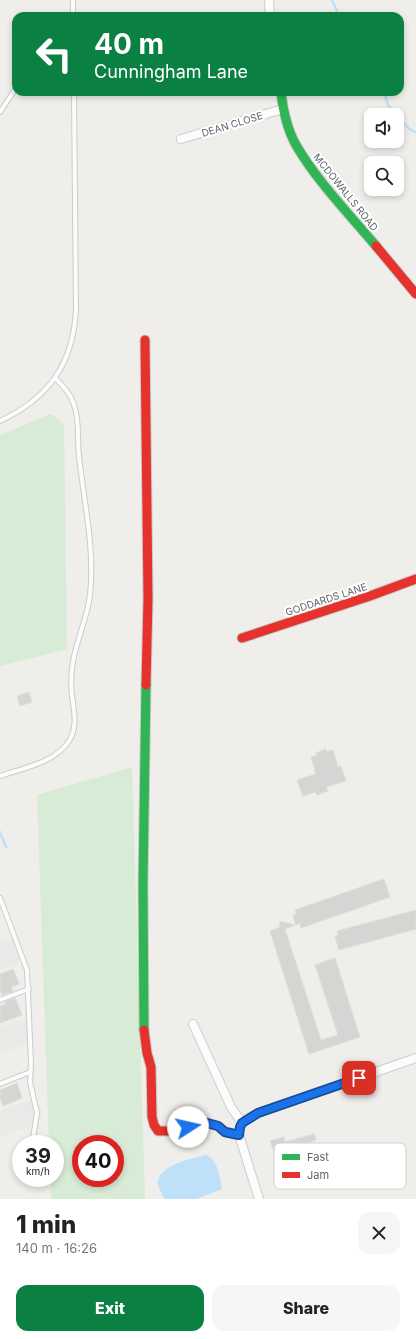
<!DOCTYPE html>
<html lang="en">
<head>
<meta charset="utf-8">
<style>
	body { margin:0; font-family:Inter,sans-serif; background:#f6f6f6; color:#222; height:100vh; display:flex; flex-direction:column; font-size:15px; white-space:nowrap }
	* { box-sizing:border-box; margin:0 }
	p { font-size:13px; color:#767676 }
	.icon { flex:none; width:22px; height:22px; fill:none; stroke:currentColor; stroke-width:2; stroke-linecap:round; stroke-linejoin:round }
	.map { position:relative; height:1199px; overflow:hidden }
	.panel { display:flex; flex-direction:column; background:#fff; flex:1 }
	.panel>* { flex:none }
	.hud { position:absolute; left:12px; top:12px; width:392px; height:84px; border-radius:12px; box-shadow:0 2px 6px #0003; background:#0b8043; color:#fff; overflow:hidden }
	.tools { position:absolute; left:364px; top:108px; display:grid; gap:8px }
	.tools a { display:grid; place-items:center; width:40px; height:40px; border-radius:8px; background:#fff; box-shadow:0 2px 6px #0003; font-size:20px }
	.speed { position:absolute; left:12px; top:1135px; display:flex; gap:8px; font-size:20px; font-weight:700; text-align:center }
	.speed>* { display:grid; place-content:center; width:52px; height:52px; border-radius:50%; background:#fff; box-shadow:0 2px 6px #0003; line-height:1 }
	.speed small { font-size:10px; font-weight:400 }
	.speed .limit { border:6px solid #d22; background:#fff; color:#111 }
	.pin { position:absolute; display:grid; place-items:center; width:34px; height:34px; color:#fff; margin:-17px; border-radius:8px; box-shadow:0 2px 6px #0006 }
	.me { position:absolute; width:44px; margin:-22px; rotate:80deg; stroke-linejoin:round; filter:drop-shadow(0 0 3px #0008) }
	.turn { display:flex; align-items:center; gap:14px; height:84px; padding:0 16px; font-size:18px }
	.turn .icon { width:52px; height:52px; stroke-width:2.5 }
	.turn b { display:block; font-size:28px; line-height:34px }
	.round { display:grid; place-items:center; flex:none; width:42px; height:42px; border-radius:12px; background:#f6f6f6 }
	.headline { display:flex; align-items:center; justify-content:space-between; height:68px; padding:0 16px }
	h1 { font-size:24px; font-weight:800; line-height:30px }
	.primary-button { display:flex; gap:8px; margin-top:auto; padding:8px 16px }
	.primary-button a { flex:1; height:46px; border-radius:12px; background:#0b8043; color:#fff; font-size:16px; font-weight:800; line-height:46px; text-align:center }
	.primary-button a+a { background:#f6f6f6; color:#222 }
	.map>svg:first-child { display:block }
</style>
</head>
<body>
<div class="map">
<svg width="416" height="1199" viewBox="0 0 416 1199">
	<rect width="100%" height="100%" fill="#efeeea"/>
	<path fill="#d8ebd6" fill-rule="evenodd" d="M51,414L64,424L67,649L0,666V435Z
		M132,767L145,1199H51L50,1178H55V1144H49L37,795ZM81,1144H115V1178H81Z"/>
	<path fill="#bfe0f9" d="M205,1155C217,1157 221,1179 222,1189L197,1199H164L157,1183C162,1163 189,1160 205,1155Z"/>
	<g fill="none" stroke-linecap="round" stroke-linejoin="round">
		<path stroke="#bfe0f9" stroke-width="2.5" d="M332,0L339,16
			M384,92L388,105L397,115
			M397,115L409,129L416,132
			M0,832L6,847"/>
		<path stroke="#eae9e7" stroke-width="24" d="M0,957L10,953
			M0,1041L19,1033
			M0,1124L30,1113"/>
	</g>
	<path fill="#d6d5d3" stroke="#deddd9" d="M29,692L32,702L20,706L17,696Z
		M326,749L327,752L333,750L338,767L341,766L346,781L326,787L328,791L317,795L316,792L303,796L297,780L316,774L311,757L317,755L316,753Z
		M384,879L390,897L301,928L300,923L296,925L293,915L297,914L295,910Z
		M416,910V929L339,950L335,936H338L337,931Z
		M280,921L295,925L285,929L321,1040L338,1035L315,965L335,958L360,1037L309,1054L270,931L280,927Z
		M13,969L19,984L11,987L13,991L2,995L0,989V974Z
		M15,998L22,1015L0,1023V1006L6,1004L5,1002Z
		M17,1083L22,1098L3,1106L0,1098V1090Z
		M314,1134L316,1140L292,1148L295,1157L278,1163L270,1141L284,1137L285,1142Z"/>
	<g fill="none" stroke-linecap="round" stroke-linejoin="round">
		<defs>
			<path id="lane" d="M73,0V16
				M0,112L16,88
				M0,421C49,398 73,364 76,310L74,92
				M0,776C23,768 55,763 69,741C78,727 74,711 72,696C71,687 71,678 72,669C74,644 87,621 90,595C95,548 84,503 79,456C77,440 80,421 74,405C71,394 63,386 55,378
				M0,898L27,970L31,1063L30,1082L37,1113L32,1144
				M0,1000L29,989
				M0,1084L30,1072"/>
			<path id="street" d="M269,0L270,16
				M181,139L283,109
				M193,1024L231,1107L242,1123
				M259,1199L239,1135C239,1122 248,1118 258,1113L416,1058"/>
			<path id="fast" d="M281,92C283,110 287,129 296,145C316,180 350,215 376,246
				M144,1030L143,884L146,685"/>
			<path id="jam" d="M376,246L416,294
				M145,340L148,599L146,685
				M242,638L370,596L416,579
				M144,1030L147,1053L151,1067L152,1117L154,1125L158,1131H171L207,1123L218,1126L225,1132L239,1135"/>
		</defs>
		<use href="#lane" stroke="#cbcccc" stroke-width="6"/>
		<use href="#street" stroke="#cbcccc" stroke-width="10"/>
		<use href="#fast" stroke="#cacacb" stroke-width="11"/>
		<use href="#jam" stroke="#cacacb" stroke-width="11"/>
		<use href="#lane" stroke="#fdfcfc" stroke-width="4"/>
		<use href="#street" stroke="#fdfcfc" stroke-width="8"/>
		<use href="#fast" stroke="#30b455" stroke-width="9"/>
		<use href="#jam" stroke="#e5322d" stroke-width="9"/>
	</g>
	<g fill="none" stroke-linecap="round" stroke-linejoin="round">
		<defs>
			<path id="route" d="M188,1127L207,1123L218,1126L225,1132L239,1135L240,1127L242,1123L258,1113L359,1078"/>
		</defs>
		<use href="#route" stroke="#114b97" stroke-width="10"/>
		<use href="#route" stroke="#1a73e8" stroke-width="7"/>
	</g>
	<g text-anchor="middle" stroke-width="4" stroke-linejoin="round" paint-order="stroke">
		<g font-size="10" fill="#5f6368" stroke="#fff">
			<text transform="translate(232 124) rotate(-17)" y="4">DEAN CLOSE</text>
			<text transform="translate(346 192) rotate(51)" y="4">MCDOWALLS ROAD</text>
			<text transform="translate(326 599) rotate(-18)" y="4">GODDARDS LANE</text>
		</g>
	</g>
	<rect x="274" y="1143" width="132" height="46" rx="6" fill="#fff" stroke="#cfd0d2" stroke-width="1"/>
	<rect x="282" y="1154" width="18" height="6" fill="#30b455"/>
	<rect x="282" y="1172" width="18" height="6" fill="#e5322d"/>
	<g font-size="11" fill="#5f6368">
		<text x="307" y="1161">Fast</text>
		<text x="307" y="1179">Jam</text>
	</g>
</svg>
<div class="tools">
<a><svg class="icon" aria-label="sound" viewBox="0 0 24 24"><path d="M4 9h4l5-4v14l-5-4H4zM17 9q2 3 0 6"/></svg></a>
<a><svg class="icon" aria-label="search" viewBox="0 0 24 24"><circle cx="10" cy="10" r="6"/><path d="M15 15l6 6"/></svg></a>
</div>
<div class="speed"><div>39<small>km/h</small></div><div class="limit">40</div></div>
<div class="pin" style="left:359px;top:1078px;background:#d93025"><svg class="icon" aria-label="arrive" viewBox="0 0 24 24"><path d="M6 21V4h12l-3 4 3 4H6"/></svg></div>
<svg class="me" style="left:188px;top:1127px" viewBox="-20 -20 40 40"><circle r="19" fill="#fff"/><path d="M0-13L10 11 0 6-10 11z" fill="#1a73e8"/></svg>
<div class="hud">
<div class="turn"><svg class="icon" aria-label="left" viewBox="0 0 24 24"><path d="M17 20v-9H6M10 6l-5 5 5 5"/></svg><div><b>40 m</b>Cunningham Lane</div></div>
</div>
</div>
<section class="panel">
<div class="headline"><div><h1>1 min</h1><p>140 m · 16:26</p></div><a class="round"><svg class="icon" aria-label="close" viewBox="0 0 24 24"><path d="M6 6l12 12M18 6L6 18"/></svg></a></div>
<div class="primary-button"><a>Exit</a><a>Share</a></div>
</section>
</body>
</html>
